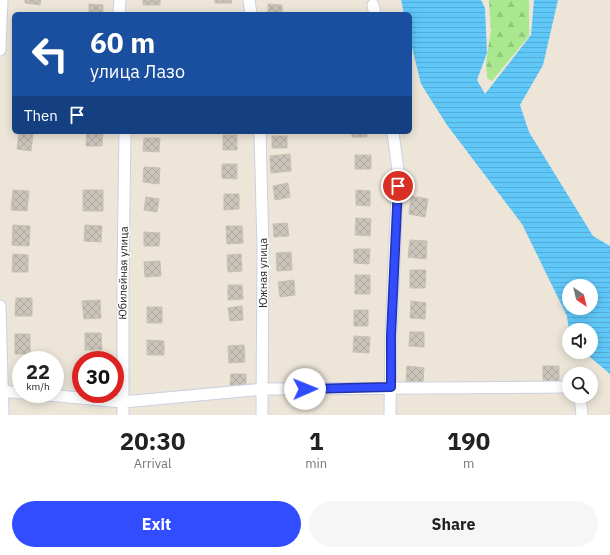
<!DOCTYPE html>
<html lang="en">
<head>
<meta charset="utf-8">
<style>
	body { margin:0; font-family:"IBM Plex Sans",sans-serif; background:#f6f6f6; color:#222; height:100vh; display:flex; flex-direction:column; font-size:15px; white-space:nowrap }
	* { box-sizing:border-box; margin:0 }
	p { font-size:13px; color:#767676 }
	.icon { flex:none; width:22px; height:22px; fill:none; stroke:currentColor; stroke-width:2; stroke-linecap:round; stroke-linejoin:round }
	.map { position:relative; height:415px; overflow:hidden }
	.panel { display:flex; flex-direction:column; background:#fff; flex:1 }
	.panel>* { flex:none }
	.guide { position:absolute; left:12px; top:12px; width:400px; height:122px; border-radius:6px; box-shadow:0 2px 10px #0003; background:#1a4fa0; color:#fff; overflow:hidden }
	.needle { width:26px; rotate:145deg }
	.tools { position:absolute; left:562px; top:279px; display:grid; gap:8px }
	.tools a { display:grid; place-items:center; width:36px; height:36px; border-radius:50%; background:#fff; box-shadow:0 2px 10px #0003; font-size:20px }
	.speed { position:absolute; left:12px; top:351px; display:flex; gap:8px; font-size:20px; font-weight:700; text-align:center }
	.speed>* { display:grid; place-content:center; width:52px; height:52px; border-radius:50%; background:#fff; box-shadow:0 2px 10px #0003; line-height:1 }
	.speed small { font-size:10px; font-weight:400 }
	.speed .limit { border:6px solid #d22; background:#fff; color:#111 }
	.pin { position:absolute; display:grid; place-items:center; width:34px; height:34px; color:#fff; margin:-17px; border:2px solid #fff; border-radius:50%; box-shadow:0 1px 4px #0007 }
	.me { position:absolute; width:44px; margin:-22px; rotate:89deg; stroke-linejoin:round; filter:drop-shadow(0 0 3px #0008) }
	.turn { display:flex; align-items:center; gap:14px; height:84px; padding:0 12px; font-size:18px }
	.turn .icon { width:52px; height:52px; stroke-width:2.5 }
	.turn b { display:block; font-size:28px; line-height:34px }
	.then { display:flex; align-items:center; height:38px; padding:0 12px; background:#0003; gap:8px; font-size:15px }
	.eta { display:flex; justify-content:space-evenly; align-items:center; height:68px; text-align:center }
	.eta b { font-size:24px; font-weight:800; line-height:28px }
	.primary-button { display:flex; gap:8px; margin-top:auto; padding:8px 12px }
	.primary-button a { flex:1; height:46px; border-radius:24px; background:#324dff; color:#fff; font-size:16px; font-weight:800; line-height:46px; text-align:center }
	.primary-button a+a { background:#f6f6f6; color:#222 }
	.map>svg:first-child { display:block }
</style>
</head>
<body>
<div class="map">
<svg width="610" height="415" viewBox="0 0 610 415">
	<defs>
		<pattern id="forest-firs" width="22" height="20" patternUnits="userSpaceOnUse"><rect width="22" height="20" fill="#a9e88f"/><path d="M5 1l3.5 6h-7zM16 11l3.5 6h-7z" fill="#91c77b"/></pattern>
		<pattern id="water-rules" width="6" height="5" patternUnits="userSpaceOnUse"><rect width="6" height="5" fill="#60c8f9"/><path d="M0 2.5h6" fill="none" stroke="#53acd5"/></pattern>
		<pattern id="building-cross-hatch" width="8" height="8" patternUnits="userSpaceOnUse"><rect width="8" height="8" fill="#cac4bb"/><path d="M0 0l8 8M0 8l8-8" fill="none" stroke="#aea8a1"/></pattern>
	</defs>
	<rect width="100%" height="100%" fill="#ece5d8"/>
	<path fill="url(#forest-firs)" d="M489,0H529V36L492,81L487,78L486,63L491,29Z"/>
	<path fill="url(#water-rules)" fill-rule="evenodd" d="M401,0H481L485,8L487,53L477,80L485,94L531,35L534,0H558L543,65L520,105L529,132L593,236L610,246V374L584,352H591V330H569V332L567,316L522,224L447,125L421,84L410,39V14H404ZM569,286H591V308H569Z"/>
	<path fill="url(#building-cross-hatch)" stroke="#c7c1b2" d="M25,0H41L40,5L25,3Z
		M143,0H160V5H143Z
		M215,0H231L232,3H215Z
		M89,4L103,5V14H89Z
		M268,4L282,5V14H268Z
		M87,132H103L102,146H86Z
		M352,132H367V137H352Z
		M19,133L33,134L31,151L17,149Z
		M223,135H237V150H223Z
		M272,136H287V148H272Z
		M144,138H160L159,152L143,151Z
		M290,154L291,171L271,173L270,156Z
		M355,155H371V169H355Z
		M222,164H237V179L222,178Z
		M144,167L160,168L159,184L143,182Z
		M288,183L290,197L275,200L273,186Z
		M13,190L29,191L27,211L11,210Z
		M83,190H103V211H83Z
		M356,190L370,191V206L356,205Z
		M224,194H239V209L224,210Z
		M411,196L428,199L425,217L409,214Z
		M146,197L159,199L157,212L144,210Z
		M356,218L371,219L370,236L355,235Z
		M287,223L289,236L274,237L273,224Z
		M13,225L30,226L29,246L12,245Z
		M85,225L102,226L101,242L84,241Z
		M226,226H242L243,243L227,244Z
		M144,232L160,233L159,246H144Z
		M410,240L427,241L426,259L408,257Z
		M354,249H370L369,264L354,263Z
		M291,252L292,270L277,271L276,253Z
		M13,254L28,255V272H12Z
		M241,254L242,271L228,272L227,255Z
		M160,261L161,276L145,277L144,262Z
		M410,270H426L425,288H410Z
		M355,275H370V294H355Z
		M294,280L295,295L280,297L278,282Z
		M228,285H242L243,299L228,300Z
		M16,298H32V316H15Z
		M100,300L101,318L84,319L82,301Z
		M411,301L426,303L425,319L410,318Z
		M242,306L243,320L230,321L228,308Z
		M147,307H162V323H147Z
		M354,310H368V326H354Z
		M410,332H424V347L409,346Z
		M85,333H101L102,350H85Z
		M15,334H30V354H15Z
		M354,336L370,337L369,353L353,352Z
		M147,340L164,341V355H147Z
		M244,345L245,362L229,363L228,346Z
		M407,366L424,368L423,383L406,382Z
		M543,366H559V382H543Z
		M231,374H246V388L230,387Z"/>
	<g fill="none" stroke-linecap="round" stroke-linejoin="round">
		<defs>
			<path id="street" d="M249,0L251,14
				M373,5L375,14
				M119,14L120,0
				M0,50L2,0
				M260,132L263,248L262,415
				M0,306L3,415
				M0,391L21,393
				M37,394L123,402L263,389L569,387
				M580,396L582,415
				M123,415V276L125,132
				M390,415L391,335L398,171L393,132"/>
		</defs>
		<use href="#street" stroke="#cdd0e3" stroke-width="13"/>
		<use href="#street" stroke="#fff" stroke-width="11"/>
	</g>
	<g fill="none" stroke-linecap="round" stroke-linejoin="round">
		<defs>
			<path id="route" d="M305,389L391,387V336L398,186"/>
		</defs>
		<use href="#route" stroke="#2032a6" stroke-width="10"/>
		<use href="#route" stroke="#324dff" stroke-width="7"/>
	</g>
	<g text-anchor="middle" stroke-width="3" stroke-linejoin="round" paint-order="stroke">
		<g font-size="11" fill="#282828" stroke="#fff">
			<text transform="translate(123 273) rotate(-89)" y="4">Юбилейная улица</text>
			<text transform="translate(263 273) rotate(-90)" y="4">Южная улица</text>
		</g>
	</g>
</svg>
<div class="tools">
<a><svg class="needle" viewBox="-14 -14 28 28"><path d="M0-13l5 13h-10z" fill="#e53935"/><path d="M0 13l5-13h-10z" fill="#767676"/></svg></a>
<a><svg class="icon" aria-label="sound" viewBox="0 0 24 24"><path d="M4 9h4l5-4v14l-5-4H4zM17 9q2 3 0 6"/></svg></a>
<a><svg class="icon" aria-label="search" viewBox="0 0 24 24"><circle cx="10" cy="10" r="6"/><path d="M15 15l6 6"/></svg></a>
</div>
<div class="speed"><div>22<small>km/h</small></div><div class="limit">30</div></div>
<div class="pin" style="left:398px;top:186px;background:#d93025"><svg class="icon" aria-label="arrive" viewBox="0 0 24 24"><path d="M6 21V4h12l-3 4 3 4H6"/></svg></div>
<svg class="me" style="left:305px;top:389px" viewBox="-20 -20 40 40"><circle r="19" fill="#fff"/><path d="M0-13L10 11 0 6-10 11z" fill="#324dff"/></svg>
<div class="guide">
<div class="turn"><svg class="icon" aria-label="left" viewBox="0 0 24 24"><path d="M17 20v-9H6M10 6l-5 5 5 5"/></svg><div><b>60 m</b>улица Лазо</div></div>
<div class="then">Then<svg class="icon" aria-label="arrive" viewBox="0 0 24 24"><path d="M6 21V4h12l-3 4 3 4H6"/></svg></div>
</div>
</div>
<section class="panel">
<div class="eta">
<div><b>20:30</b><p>Arrival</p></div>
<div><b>1</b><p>min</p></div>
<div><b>190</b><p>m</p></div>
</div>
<div class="primary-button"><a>Exit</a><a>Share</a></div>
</section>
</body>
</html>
